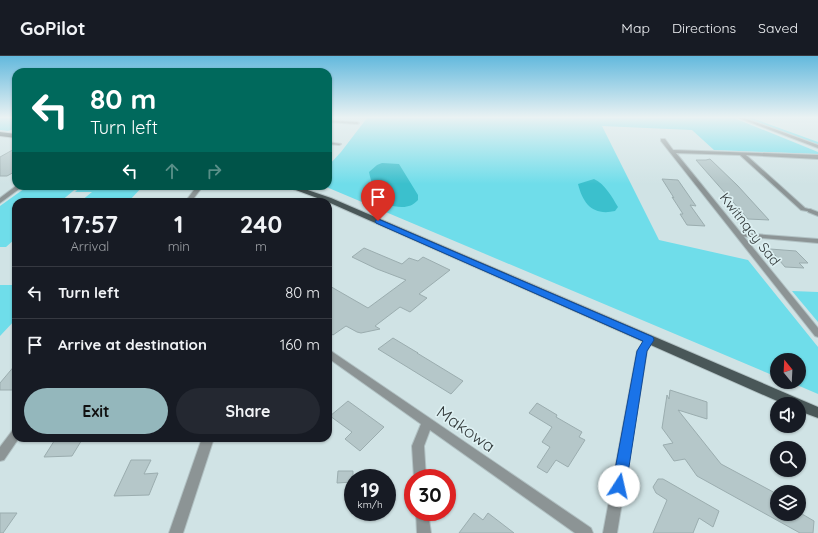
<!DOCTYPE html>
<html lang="en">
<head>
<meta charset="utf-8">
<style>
	body { margin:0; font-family:Quicksand,sans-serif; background:#242831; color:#f1f3f6; height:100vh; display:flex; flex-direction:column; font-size:15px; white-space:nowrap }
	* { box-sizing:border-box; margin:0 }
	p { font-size:13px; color:#9ea1a6 }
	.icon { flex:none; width:22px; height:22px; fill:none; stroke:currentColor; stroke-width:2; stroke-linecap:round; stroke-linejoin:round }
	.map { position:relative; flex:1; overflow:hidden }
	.sheet { position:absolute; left:12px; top:142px; width:320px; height:244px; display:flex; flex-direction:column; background:#171b24; border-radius:12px; box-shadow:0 1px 3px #0004 }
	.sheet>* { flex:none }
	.banner { position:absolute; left:12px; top:12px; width:320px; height:122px; border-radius:12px; box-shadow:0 1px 3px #0004; background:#00695c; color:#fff; overflow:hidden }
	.needle { width:26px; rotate:342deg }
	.fabs { position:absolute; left:770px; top:297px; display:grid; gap:8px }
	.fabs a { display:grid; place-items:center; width:36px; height:36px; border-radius:50%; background:#171b24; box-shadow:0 1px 3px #0004; font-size:20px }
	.speed { position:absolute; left:344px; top:413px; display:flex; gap:8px; font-size:20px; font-weight:700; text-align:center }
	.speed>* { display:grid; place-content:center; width:52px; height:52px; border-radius:50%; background:#171b24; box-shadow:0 1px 3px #0004; line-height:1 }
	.speed small { font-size:10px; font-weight:400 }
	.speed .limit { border:6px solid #d22; background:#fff; color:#111 }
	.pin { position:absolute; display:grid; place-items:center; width:34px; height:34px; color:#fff; margin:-41px -17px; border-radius:50% 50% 50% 0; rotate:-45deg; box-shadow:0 0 4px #0007 }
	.pin .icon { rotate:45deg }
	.me { position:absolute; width:44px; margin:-22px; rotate:10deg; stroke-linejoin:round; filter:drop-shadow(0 0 3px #0008) }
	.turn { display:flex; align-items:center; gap:14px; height:84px; padding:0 12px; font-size:18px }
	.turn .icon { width:52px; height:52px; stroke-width:2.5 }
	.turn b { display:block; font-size:28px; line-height:34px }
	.lanes { display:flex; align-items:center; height:38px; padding:0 12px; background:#0003; justify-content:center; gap:20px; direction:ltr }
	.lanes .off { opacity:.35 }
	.eta { display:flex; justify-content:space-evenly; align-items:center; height:68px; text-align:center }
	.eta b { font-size:24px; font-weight:700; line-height:28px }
	.button { display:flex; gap:8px; margin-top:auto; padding:8px 12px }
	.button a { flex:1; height:46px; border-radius:24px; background:#94b7bc; color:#111; font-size:16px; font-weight:700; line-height:46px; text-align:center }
	.button a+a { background:#242831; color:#f1f3f6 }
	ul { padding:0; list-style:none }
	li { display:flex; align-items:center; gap:12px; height:52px; padding:0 12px; border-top:1px solid #363941 }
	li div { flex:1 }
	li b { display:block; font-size:15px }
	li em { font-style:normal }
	header { display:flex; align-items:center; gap:24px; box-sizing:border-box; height:56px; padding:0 20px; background:#171b24; border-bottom:1px solid #363941 }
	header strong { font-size:19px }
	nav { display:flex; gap:22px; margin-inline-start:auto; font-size:14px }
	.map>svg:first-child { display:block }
</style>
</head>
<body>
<header>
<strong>GoPilot</strong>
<nav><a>Map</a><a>Directions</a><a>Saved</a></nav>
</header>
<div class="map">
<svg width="818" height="477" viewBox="0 0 818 477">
	<rect width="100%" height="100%" fill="#d0e3e5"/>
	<path fill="#6fddea" d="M0,62H16V72L8,75L0,74Z
		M367,62H734L818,96V98L714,94L692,74L602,70L659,184L748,204L818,291V338L790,326H799V304H777V321L324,130H328V110L341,96Z
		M746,62H752L818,86V89Z
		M28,130H79L60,146H16V182L6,191H0V150Z
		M81,130H143L128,146H76L81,145L92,136H75Z
		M0,229H16V263L0,280Z
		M792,235L818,236V266Z"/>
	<path fill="#3bc0cd" d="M382,107L399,108L418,139V144C413,149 409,151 402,151C380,151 373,135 369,116L377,109Z
		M594,123C605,128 612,141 618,151L615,155C593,160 583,148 578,128Z"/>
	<path fill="#b5c7c9" stroke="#9badaf" d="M16,92V115L7,120H0V101Z
		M710,103L738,130L769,164L748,163L696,104H706Z
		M662,123L678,124L696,150L690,149L705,170L687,169L680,158H683L672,141L674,142Z
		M364,192L402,208L409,202L418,205L423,201L450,214L419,238L427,242L410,256L400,251L375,270L380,273L361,277L357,276L346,270L333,279L328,276V229L368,252L406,224L377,213L352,201Z
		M770,193L796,195L808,207H799L804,212L785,211Z
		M393,282L418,297H417L463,325L451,338L378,293Z
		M16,308V334H0V327Z
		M670,334L707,346V363L678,354L721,408L777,438V458H802L814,465L813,477H800L697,420L685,403L674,405L663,389L673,387L662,372L667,339L669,343Z
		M348,345L384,371L360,395L345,383L352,376L330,360Z
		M537,347L557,359L556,361L582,376L579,381L585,384L568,411L556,404L547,417L537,411L550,391L542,386L552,371L529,357Z
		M56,382H83L72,400L44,401Z
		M131,404H151L144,418L158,417L149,439L114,440Z
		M338,415H353V426L337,427Z
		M658,423H663L719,455L713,471L699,462L693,477H653L667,444L656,437L653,431Z
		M0,457H17L3,477H0Z
		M474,457L483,464L488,457L514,477H459Z"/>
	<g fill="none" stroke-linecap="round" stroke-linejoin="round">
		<defs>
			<path id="service" d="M810,153L818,156V160L808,156V154Z
				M740,177L818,183V187L738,180L737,179Z"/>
			<path id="minor" d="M328,64L357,66L359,67L357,68L328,66Z
				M661,83H665L673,94L818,99V103L746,99L805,152L812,154V156L801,154L740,99L676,97L818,272V281L815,280L661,85Z
				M328,86L341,88L339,89L328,88Z
				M16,130H23L0,147V142Z
				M197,130H203L191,146H185Z
				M649,281L652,282L653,284L647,295L617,477H603L637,295L646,282Z
				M328,294L331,295L591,472L593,477H575L430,374L424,390L426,422H414L412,390L421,368L328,302Z
				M16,373V382H19L4,404L0,405V391L12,375Z
				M202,382H214L183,477H169Z
				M416,456H428L431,477H417Z"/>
			<path id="tertiary" d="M739,62H744L818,89V92Z"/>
			<path id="primary" d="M0,76L16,78V82L0,80Z
				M285,130H296L331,142L818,351V362L799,355V348H784L328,146Z"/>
		</defs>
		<use href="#service" stroke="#b1c1c3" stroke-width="2"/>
		<use href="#minor" stroke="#b1c1c3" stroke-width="2"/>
		<use href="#tertiary" stroke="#b1c1c3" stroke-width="2"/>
		<use href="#primary" stroke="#b1c1c3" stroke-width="2"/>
		<use href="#service" fill="#8c9495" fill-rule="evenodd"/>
		<use href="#minor" fill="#8c9495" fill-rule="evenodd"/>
		<use href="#tertiary" fill="#8c9495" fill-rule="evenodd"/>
		<use href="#primary" fill="#495758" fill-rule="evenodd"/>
	</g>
	<linearGradient id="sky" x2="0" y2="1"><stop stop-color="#63b9dd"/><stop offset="0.48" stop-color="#eaf2f3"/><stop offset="1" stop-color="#eaf2f3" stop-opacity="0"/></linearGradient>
	<rect width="818" height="128" fill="url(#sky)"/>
	<path fill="#1a73e8" stroke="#114b97" d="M378,163L653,281L654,284L647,295L626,430L623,434L619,436L614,434L612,430L637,295L643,285L376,167L375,165Z"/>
	<g text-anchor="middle" stroke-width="3.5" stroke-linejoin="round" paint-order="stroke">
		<g font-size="14" fill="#343b3c" stroke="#ddf0f2">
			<text transform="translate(750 173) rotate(52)" y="5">Kwitnący Sad</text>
		</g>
		<g font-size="17" fill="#343b3c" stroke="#ddf0f2">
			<text transform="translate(466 373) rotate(35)" y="6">Makowa</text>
		</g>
	</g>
</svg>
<div class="fabs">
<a><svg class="needle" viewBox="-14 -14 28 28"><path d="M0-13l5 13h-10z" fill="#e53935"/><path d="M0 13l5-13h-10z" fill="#9ea1a6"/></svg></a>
<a><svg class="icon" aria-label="sound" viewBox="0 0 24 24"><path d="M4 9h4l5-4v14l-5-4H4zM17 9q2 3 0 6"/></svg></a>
<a><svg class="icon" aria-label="search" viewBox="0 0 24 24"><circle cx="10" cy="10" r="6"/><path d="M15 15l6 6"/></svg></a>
<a><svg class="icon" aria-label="layers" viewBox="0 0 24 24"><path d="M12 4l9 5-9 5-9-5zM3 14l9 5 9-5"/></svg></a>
</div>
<div class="speed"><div>19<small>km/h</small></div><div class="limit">30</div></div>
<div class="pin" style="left:378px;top:165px;background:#d93025"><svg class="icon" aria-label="arrive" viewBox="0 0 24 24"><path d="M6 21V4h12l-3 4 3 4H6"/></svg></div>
<svg class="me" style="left:619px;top:430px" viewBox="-20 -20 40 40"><circle r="19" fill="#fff"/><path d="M0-13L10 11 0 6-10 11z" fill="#1a73e8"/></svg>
<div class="banner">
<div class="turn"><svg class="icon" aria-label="left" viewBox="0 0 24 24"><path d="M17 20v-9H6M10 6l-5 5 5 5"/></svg><div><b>80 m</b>Turn left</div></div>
<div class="lanes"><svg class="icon" aria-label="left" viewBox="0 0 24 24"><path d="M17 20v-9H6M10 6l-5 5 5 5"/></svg><svg class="icon off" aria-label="ahead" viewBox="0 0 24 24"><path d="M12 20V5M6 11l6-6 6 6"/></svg><svg class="icon off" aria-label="right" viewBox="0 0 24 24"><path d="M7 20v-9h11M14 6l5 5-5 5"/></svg></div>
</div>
<section class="sheet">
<div class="eta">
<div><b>17:57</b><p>Arrival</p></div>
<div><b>1</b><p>min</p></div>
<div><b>240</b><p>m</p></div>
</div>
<ul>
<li><svg class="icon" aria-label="left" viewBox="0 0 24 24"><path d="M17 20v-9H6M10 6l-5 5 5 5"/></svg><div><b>Turn left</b></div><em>80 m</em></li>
<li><svg class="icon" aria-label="arrive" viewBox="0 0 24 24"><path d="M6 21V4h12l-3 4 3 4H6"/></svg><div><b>Arrive at destination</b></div><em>160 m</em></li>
</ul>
<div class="button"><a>Exit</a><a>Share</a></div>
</section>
</div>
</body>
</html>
